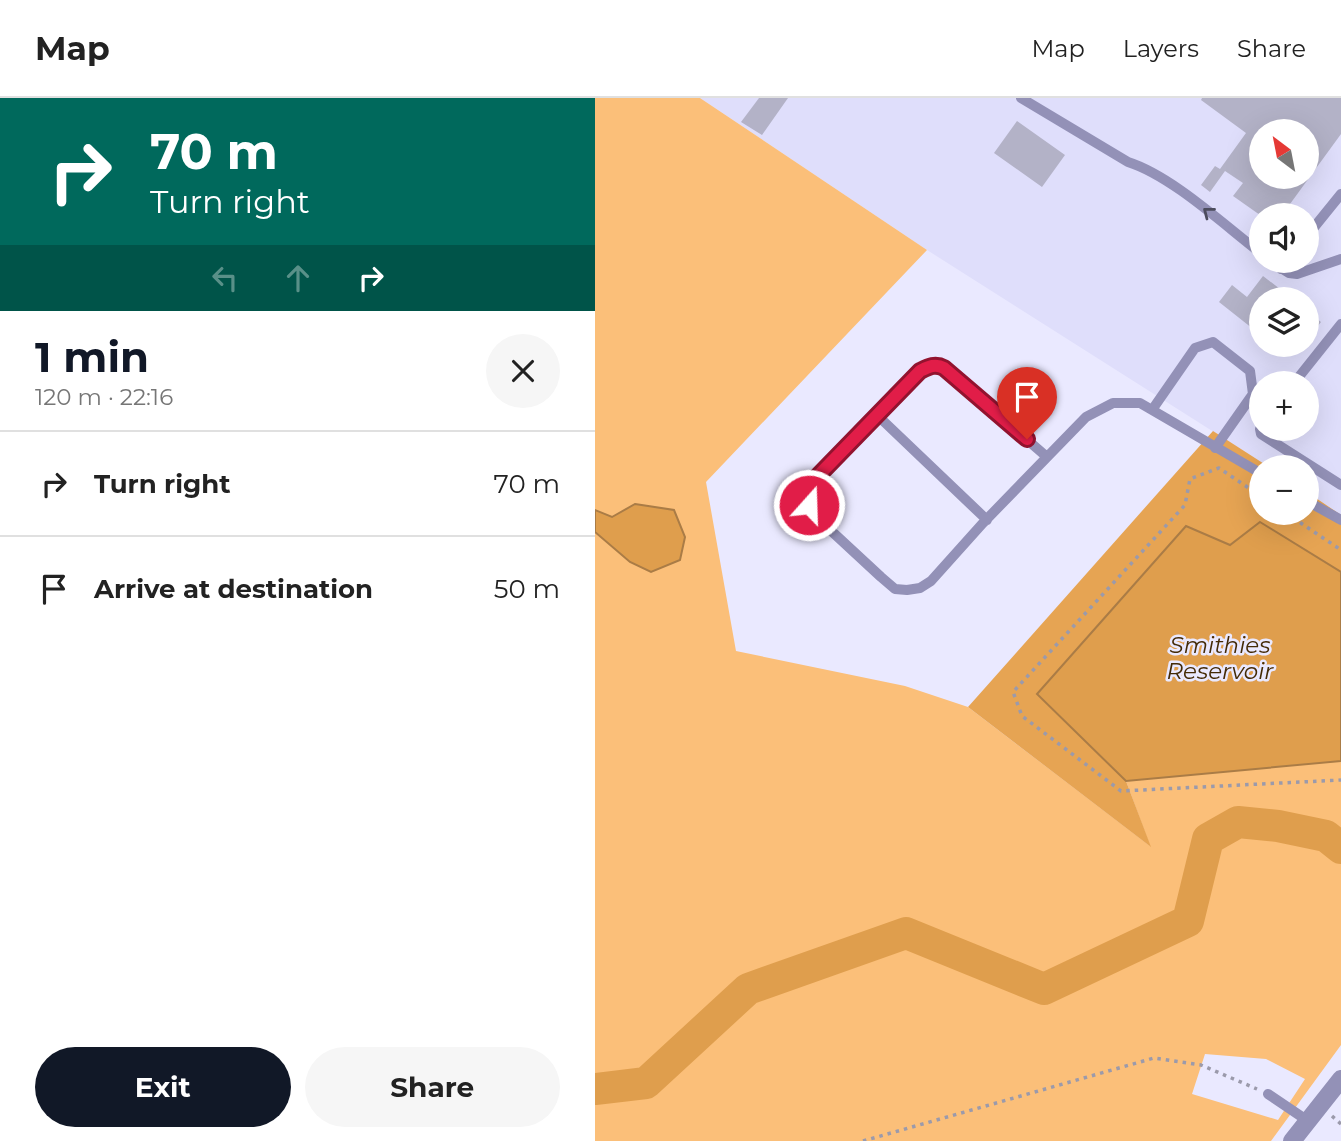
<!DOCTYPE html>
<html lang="en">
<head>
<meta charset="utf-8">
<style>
	body { margin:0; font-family:Montserrat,sans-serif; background:#f6f6f6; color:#222; height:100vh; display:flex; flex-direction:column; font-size:26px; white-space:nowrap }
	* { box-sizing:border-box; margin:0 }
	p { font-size:23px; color:#767676 }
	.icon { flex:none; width:38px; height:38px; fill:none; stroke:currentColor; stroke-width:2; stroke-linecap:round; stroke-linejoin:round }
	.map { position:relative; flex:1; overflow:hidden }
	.sheet { display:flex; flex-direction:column; background:#fff; width:595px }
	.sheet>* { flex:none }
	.guide { background:#00695c; color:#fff; overflow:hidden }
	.needle { width:46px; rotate:328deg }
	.controls { position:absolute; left:654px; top:21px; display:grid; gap:14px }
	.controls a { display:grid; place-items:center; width:70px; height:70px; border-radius:50%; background:#fff; box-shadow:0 7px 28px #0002; font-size:35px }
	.pin { position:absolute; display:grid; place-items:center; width:60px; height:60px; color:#fff; margin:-72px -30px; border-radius:50% 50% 50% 0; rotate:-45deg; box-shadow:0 0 7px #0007 }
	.pin .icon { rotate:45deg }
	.me { position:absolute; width:77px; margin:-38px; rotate:20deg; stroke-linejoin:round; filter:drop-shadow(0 0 5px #0008) }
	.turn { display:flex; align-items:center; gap:24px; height:147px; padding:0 35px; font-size:32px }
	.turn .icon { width:91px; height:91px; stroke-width:2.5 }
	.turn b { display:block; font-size:49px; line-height:60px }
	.lanes { display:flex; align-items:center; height:66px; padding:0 35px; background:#0003; justify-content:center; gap:35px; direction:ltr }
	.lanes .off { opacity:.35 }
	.round { display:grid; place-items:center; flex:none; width:74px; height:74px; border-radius:37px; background:#f6f6f6 }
	.summary { display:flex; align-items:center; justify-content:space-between; height:119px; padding:0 35px }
	h1 { font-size:42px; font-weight:700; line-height:52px; color:#111827 }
	.button { display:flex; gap:14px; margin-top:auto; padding:14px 35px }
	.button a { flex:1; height:80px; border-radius:42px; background:#111827; color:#fff; font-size:28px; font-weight:700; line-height:80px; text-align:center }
	.button a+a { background:#f6f6f6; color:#222 }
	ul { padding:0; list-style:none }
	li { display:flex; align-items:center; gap:21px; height:105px; padding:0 35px; border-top:2px solid #e0e0e0 }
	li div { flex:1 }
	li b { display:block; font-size:26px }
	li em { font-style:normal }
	header { display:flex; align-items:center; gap:42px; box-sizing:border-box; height:98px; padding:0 35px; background:#fff; border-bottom:2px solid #e0e0e0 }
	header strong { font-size:33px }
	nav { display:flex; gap:38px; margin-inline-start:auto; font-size:24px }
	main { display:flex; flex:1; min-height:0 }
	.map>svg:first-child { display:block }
</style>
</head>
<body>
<header>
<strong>Map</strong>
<nav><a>Map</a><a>Layers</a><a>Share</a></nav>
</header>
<main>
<section class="sheet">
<div class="guide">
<div class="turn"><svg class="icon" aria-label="right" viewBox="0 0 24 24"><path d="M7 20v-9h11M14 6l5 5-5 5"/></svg><div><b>70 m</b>Turn right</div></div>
<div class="lanes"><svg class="icon off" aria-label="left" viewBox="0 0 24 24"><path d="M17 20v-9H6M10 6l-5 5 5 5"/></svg><svg class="icon off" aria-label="ahead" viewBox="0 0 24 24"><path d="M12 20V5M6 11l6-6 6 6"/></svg><svg class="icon" aria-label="right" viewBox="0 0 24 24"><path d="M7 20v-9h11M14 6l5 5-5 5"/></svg></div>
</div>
<div class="summary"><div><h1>1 min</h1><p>120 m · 22:16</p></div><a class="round"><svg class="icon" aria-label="close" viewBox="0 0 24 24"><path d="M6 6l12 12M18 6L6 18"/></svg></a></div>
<ul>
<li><svg class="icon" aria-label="right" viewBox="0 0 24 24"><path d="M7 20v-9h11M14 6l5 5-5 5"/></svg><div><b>Turn right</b></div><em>70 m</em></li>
<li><svg class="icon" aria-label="arrive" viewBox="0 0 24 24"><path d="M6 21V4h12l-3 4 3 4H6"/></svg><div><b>Arrive at destination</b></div><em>50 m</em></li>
</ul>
<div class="button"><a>Exit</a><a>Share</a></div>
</section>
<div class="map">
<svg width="746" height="1043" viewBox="0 0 746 1043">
	<rect width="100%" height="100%" fill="#eae9ff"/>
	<path fill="#dfdefb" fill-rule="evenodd" d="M105,0H746V417L712,394V369H674L332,152ZM667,33H712V79H667ZM667,117H712V163H667ZM667,201H712V247H667ZM667,285H712V331H667Z"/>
	<path fill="#fbbf79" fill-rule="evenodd" d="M0,0H105L332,152L111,384L141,553L310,588L373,609L555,748L531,683L746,663V947L676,1043H0V434L35,464L40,406L17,419L0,412ZM610,956L671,961L710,981L683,1022L597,996Z"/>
	<path fill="#e6a453" d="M618,333L674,369H667V415H712V394L746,417V474L665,424L442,596L531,683L556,749L373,609Z"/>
	<path fill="#df9e4d" stroke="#aa7c46" stroke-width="2" d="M40,406L79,412L90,439L85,462L56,474L35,464L0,434V412L17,419Z
		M665,424L746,474V663L531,683L442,596L591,428L635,447Z"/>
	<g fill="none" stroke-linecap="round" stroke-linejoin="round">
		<path stroke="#df9e4d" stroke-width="32" d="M0,991L51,985L153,891L311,835L449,891L593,823L613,741L643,724L683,728L731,738L746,750"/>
	</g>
	<path fill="#b3b2c7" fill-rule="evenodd" d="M164,0H193L167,37L146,24Z
		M607,0H746V36L687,117H665L638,98L648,85L630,73L615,94L606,87L620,68L625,71L651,35L606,2ZM667,33H712V79H667Z
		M422,23L470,57L447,89L399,55Z
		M668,178L698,201H667V238L624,204L637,187L652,199Z
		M712,213L726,224L712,242Z"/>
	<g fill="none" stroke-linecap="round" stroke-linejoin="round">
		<path stroke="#9b9aab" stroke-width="3.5" stroke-dasharray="3.5 5" stroke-linecap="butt" d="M667,399L624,370L595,381L590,407L418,594L427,618L526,693L746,682
			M691,415L746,452
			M737,1018L746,1026
			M268,1043L559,960L606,967L662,991"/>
		<path stroke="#9391b7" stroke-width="10" d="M426,0L533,64C577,78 629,127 667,156
			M712,138L746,96
			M675,163L694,175L702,176L746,161
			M686,171L693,163
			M699,285L746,226
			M557,312L600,250L618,244L655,273L658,296L620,350
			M282,317L392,422
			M667,325L665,331L666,336L746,387
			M452,359L349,270L340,267L325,273L219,382C213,395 212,403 218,416L286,479L300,491L312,492L325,490L336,483L388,425L491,319L518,305H545L667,376
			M712,403L746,422
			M673,996L713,1023"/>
		<path stroke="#9391b7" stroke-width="18" d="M697,1043L746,981"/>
	</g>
	<defs><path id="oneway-chevron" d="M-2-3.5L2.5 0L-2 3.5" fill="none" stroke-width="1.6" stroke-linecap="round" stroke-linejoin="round" transform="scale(1.75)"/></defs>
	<use stroke="#4c4c5d" href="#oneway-chevron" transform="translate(613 114) rotate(-142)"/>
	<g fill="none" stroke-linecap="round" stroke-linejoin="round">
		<defs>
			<path id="route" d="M214,407L213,398L219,382L325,273C333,269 340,265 349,270L432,341"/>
		</defs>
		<use href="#route" stroke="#92132f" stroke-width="18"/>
		<use href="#route" stroke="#e11d48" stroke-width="12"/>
	</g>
	<g text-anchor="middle" stroke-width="5" stroke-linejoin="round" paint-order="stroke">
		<g font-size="23" font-style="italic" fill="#442a06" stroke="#eae9ff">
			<text x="625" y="555">Smithies<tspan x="625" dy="26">Reservoir</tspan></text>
		</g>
	</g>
</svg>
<div class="controls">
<a><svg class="needle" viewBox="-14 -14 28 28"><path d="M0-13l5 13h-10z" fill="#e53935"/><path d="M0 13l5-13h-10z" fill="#767676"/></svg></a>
<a><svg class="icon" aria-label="sound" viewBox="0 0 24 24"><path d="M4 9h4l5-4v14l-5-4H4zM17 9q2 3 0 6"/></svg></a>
<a><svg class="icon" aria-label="layers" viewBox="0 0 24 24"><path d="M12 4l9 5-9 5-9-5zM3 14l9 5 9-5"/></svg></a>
<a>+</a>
<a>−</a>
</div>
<div class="pin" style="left:432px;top:341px;background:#d93025"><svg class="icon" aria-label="arrive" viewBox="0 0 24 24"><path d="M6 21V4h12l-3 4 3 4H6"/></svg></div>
<svg class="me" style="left:214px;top:407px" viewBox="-20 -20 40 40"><circle r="17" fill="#e11d48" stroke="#fff" stroke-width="3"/><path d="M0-11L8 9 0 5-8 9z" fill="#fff"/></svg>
</div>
</main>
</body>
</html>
